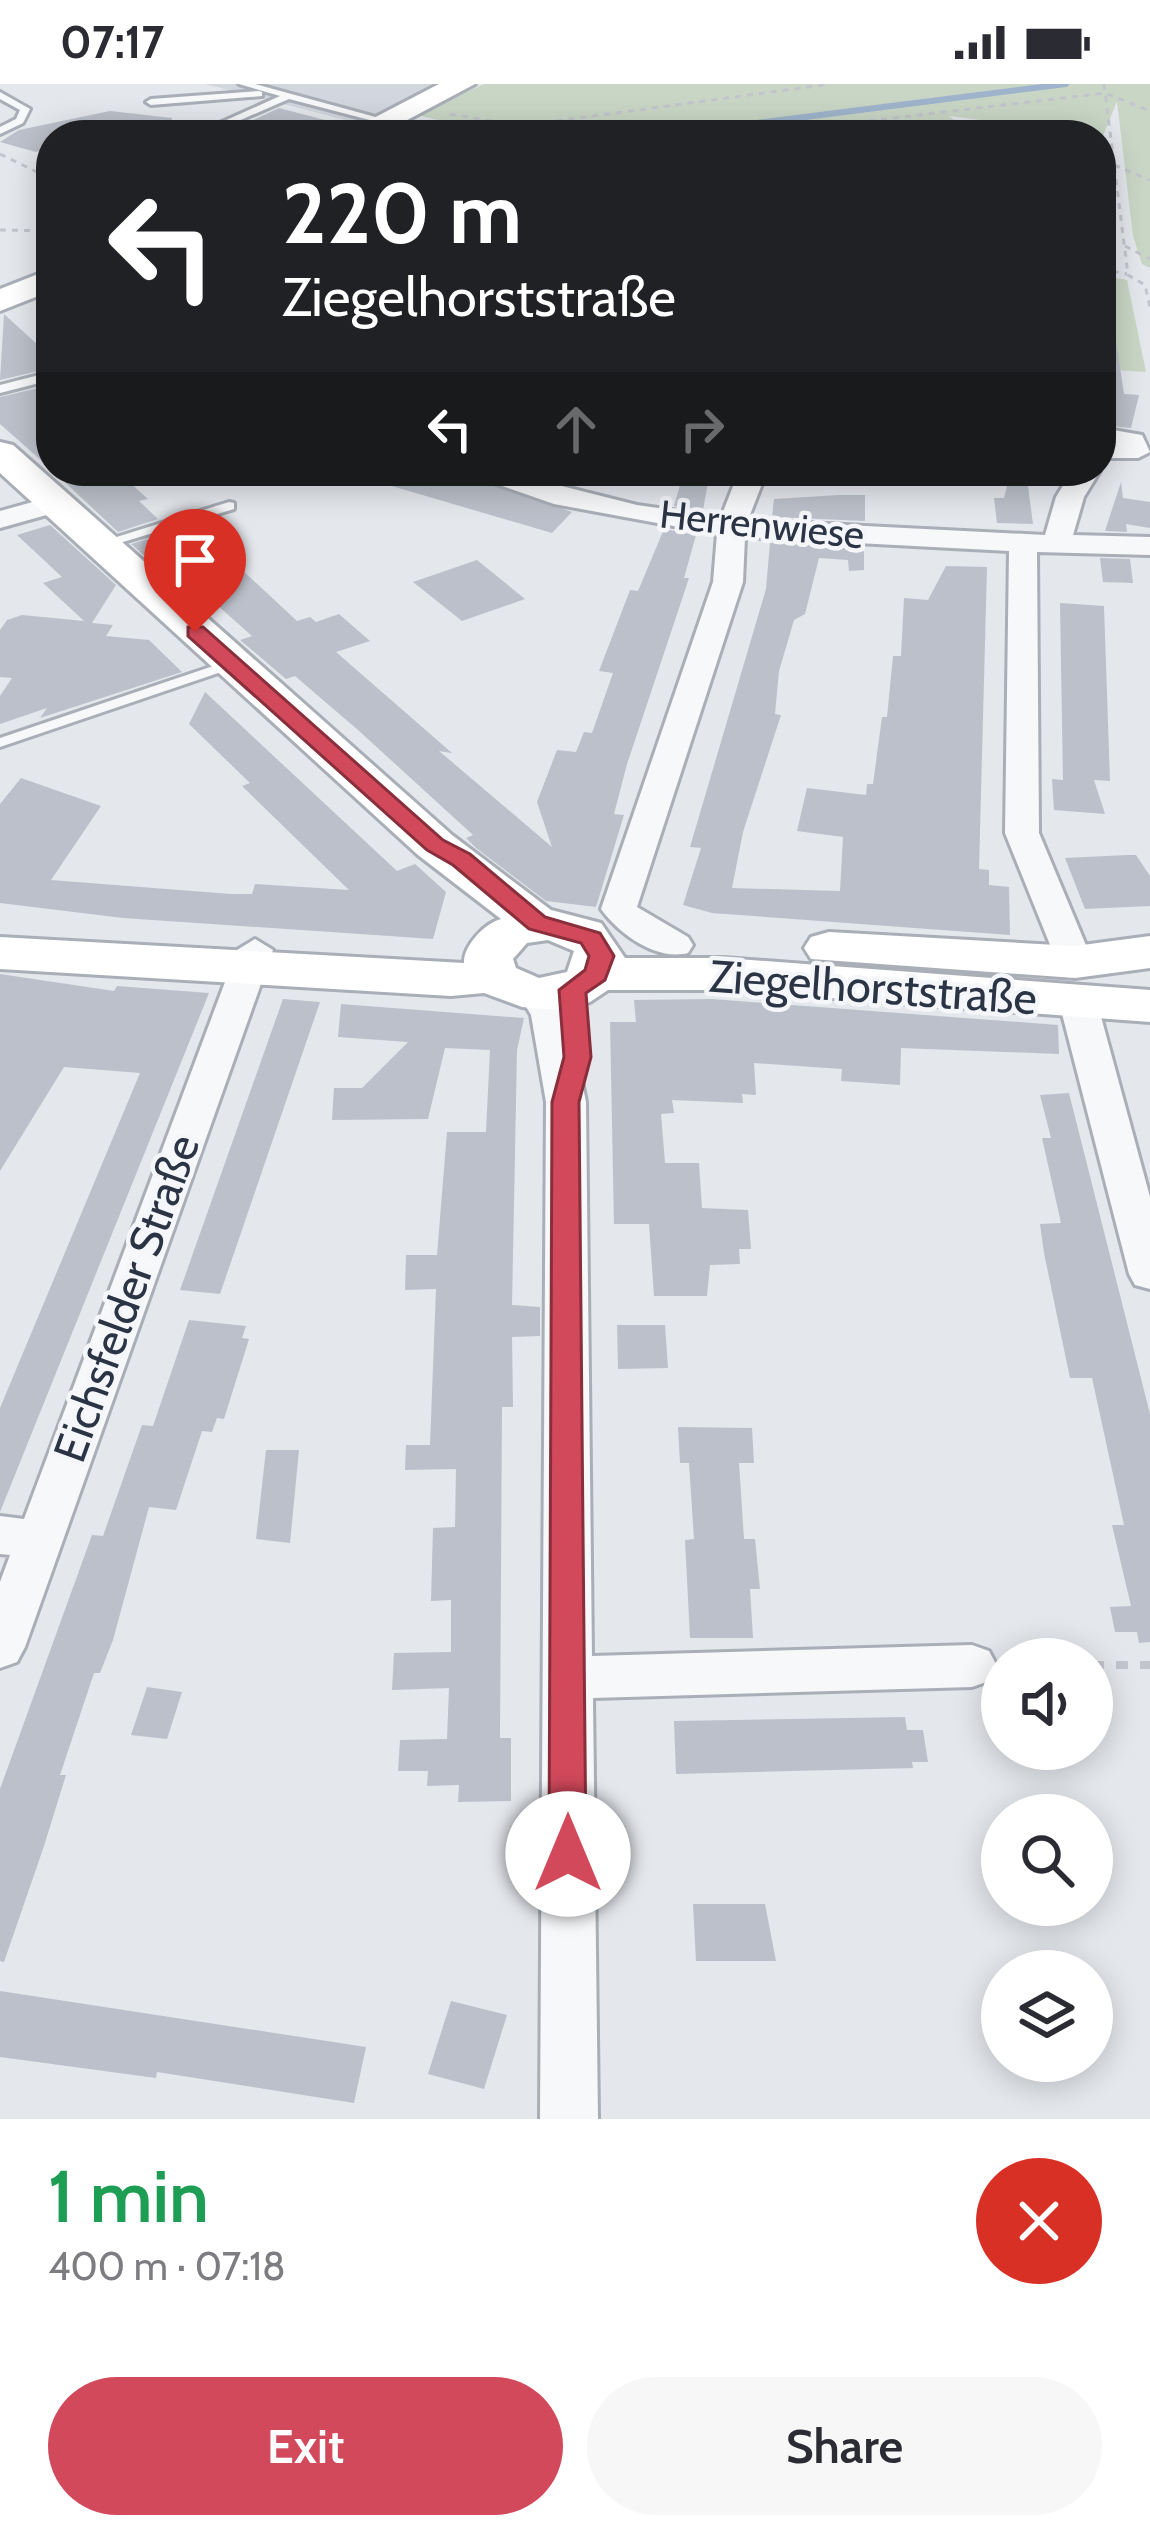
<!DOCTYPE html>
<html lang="en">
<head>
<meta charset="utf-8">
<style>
	body { margin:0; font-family:Cabin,sans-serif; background:#f7f7f7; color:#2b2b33; height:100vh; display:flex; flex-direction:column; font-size:45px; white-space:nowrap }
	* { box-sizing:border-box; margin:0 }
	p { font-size:39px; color:#7c7c81 }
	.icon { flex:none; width:66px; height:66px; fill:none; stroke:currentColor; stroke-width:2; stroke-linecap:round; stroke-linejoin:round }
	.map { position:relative; height:2035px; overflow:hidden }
	.drawer { display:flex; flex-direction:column; background:#fff; flex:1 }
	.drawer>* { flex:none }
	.hud { position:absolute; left:36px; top:36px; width:1080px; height:366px; border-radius:48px; box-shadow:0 6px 30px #0003; background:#202124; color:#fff; overflow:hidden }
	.fabs { position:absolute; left:981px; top:1554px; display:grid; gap:24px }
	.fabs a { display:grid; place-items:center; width:132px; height:132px; border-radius:50%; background:#fff; box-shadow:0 6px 30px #0003; font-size:60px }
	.pin { position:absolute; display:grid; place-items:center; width:102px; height:102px; color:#fff; margin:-123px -51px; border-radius:50% 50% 50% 0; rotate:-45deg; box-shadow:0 0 12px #0007 }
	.pin .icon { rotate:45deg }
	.me { position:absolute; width:132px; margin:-66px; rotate:0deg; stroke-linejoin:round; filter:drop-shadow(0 0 9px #0008) }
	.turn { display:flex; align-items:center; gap:42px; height:252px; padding:0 48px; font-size:54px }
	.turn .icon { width:156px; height:156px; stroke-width:2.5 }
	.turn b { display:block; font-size:84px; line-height:102px }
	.lanes { display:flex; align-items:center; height:114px; padding:0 48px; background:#0003; justify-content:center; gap:60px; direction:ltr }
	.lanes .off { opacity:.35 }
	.round { display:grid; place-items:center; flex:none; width:126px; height:126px; border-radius:63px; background:#f7f7f7 }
	.head { display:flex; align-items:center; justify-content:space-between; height:204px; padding:0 48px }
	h1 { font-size:72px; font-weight:600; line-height:90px; color:#1e9e55 }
	.action { display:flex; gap:24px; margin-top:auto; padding:24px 48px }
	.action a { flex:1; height:138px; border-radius:72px; background:#d1495b; color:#fff; font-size:48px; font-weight:600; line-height:138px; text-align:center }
	.action a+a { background:#f7f7f7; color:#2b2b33 }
	.status { display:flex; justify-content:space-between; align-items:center; height:84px; padding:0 60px; background:#fff; direction:ltr }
	.status svg { height:33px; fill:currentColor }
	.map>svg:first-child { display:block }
</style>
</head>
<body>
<div class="status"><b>07:17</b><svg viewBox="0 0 49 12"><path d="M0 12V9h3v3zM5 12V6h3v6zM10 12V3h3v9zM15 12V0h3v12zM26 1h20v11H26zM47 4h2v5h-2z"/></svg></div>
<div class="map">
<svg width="1150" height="2035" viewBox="0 0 1150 2035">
	<rect width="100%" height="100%" fill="#e4e7ec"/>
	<path fill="#d2d6de" d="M205,0H440L357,39Z"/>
	<path fill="#c9d6c5" d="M484,0H1150V184L1142,180L1133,152L1117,17L1101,57V51L949,32L974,51H452L466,43L417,31Z
		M1101,191L1127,196L1146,288L1101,285Z"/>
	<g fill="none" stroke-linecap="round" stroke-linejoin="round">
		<path stroke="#9fb4cc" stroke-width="6" d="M662,51L1066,0"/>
	</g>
	<path fill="#bbc0ca" d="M279,24L348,42L337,51H221Z
		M110,27L172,34L171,51H51V64L36,68L0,58L19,46Z
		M4,230L51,273V284L0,296Z
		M1116,258L1124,310L1139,311L1131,344L1101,341V259Z
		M51,301V385L0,340V313Z
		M53,387H117L148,415L139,417L158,435L118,448Z
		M361,387H455L572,428L552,449L361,393Z
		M684,387H710L703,426L674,422Z
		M1011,387H1026L1033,440L997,439L994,414H1004Z
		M1121,398L1123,414L1150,418V444L1126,440L1127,448L1105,447Z
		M839,411H865V437L772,433L774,415Z
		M50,441L116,501L92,539L113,541L106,552L149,556L182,588L40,634L47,624L0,640V612L12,594L0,593V546L7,536L22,531L84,537L43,499L62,493L17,451Z
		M664,445L696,451L684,494H689L627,680L614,730L624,731L596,823L546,817L476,764L466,754L473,751L358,646L295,592L286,595L240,556L252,552L207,512L194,516L179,502L227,487L232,479L227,472L297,537L310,533L316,538L339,530L370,557L336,568L452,669L439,667L552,763L537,718L557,666L576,668L584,648L592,649L613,589L599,587L630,506L638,507Z
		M172,448L190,465L205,477L165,490L131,460Z
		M770,459L864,464V486L849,487L848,476L819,474L805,530L794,536L779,587L775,630L781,631L743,748L732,804L840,807L843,753L797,747L807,704L866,711L867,700H873L882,633H887L893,572H901L904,514L928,516L946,482L987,483L979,785L989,786V801L1009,803L1010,851L712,829L683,821L701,764L690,763L766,505Z
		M1100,474L1130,475L1133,499L1103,498Z
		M477,476L525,515L462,537L413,498Z
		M1060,519L1104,522L1110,697L1094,696L1105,730L1054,726L1052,695L1063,696Z
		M205,608L397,787L415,780L446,808L433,855L123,834L0,819V720L21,694L101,722L51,796L231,810H252L255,800L349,806L242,702L250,699L189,640Z
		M1127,771H1136L1150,792V822L1085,825L1065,774Z
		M0,890L114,907L117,902L209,909L0,1428V1324L140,989L64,983L0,1087Z
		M283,915L320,918L220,1210L180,1206Z
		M712,915L1058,941L1059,970L901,964L900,1001L841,997L842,985L754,979L756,1011L742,1010L743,1019L672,1016L674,1029L661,1030L665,1079H699L702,1124L748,1126L751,1165H739L740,1180L710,1181L707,1212H654L649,1140H614L610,938H636L634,916Z
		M341,920L524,934L517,966L512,1221L540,1223V1252L512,1253L513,1323H502L500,1654H511V1717L458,1718L459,1701L427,1702L428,1687H398L400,1656L447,1655L449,1604L392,1606L394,1569L451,1568V1516L431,1517L433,1444L455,1443L456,1385L405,1386L406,1361H430L436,1205L405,1206L406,1171H437L447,1048H486L490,966L445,964L428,1035L332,1036L334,1004H362L408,958L338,953Z
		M1069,1009L1150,1330V1558L1139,1559L1137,1548H1115L1110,1523L1131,1522L1112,1441H1124L1092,1294H1070L1044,1169L1040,1140L1061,1139L1042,1054H1051L1040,1011Z
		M189,1236L246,1242L242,1254L249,1255L224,1335L217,1334L212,1348L202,1347L176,1426L149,1423L113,1556L100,1589H94L60,1691H66L44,1762L4,1878L0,1877V1705L92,1451L103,1452L142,1341L153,1342Z
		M617,1241H665L668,1284L618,1285Z
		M678,1343L752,1344L754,1379H739L744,1455H755L760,1505H750L753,1554H690L685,1456L694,1455L689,1379H680Z
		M266,1366H299L290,1459L256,1455Z
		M147,1603L182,1608L167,1655L131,1651Z
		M905,1633L907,1646H923L928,1678H912L913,1684L676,1690L674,1637Z
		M693,1820H765L776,1877H696Z
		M0,1907L366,1963L354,2019L157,1988L156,1994L0,1973Z
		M451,1917L507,1931L484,2005L428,1990Z"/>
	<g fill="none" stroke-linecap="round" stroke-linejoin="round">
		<defs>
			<path id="lane" d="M239,0H255L390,37L385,40L289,15L206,51H193L280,12Z
				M259,7L262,8V12L151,21L146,18L151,15Z
				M0,8L30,25L23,39L0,50V43L16,35L20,26L0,15Z
				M51,288V296L0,309V301Z
				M229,418L234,419V425L106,463L101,464L94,460Z
				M221,476L228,480L226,483L148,507L141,503Z
				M231,576L238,580L236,583L0,663V654Z"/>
			<path id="street" d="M1113,346L1142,351L1150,368L1138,374H1101V349Z
				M459,387H502L637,421L721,433L739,387H767L748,436L1045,451L1056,413L1072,387H1100L1084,413L1073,451L1150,453V471L1037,468L1039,749L1093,878L1088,886L1075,889L1057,878L1005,749L1009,467L745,453L743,498L637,823L688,853L693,861L688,869C656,877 619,850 601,825L713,498L717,450L554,420Z
				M58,411L72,419L68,425L0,444V427Z
				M255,855L273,866L25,1563L17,1578L0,1584V1498L10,1471L0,1470V1432L24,1435L237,866Z
				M538,899L551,903L569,931L586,1018L592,1572L972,1561L989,1567L997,1582L989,1597L972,1603L593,1614L598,2035H540L546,1018L531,931L519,911Z
				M1078,906L1097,918L1150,1113V1205L1135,1201L1129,1190L1059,918Z"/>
			<path id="secondary" d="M439,0H475L379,51H341Z
				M51,185V207L0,227V205Z
				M0,358L13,361L452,751L551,826L601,839L625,874H724L1150,906V938L724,906H608L590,918L556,926L522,923L484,909L451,912L0,885V853L464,879C463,862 485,839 501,835L418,771L0,389ZM548,856L574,867L567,888L539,894L516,884L513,875L527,859Z
				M829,848L1075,862L1150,852V884L1075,894L811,875L804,864L811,853Z"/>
		</defs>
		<use href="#lane" stroke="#a9aeb7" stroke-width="6"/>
		<use href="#street" stroke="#a9aeb7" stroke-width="6"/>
		<use href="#secondary" stroke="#a9aeb7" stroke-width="6"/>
		<path stroke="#c2c5cb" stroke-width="3" stroke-dasharray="6 6" stroke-linecap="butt" d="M1104,0L1128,191L1145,201L1150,224
			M450,30L519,42L831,0
			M495,51L515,43
			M750,51L1105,9L1150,27
			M0,70L37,88L51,83
			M1114,81L1150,96
			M0,146L51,147
			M1125,162L1150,175
			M1101,185L1127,190"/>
		<path stroke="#c2c5cb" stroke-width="8" stroke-dasharray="12 12" stroke-linecap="butt" d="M1092,1581H1150"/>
		<use href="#lane" fill="#f7f8fa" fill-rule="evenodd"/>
		<use href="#street" fill="#f7f8fa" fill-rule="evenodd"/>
		<use href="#secondary" fill="#fff" fill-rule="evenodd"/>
	</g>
	<path fill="#d1495b" stroke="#882f3b" stroke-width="3" d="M188,543H203L443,756L470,770L545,833L600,849L614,872L605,896L586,909L591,973L579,1018L586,1770L581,1782L568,1787L555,1782L549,1770L552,1018L564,973L559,906L585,886L589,872L581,859L529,845L453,781L427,766L188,552Z"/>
	<g text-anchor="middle" stroke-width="9" stroke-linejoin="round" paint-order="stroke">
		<g font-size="39" fill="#2b3445" stroke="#f4f6f9">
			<text transform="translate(762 440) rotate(6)" y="14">Herrenwiese</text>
		</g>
		<g font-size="45" fill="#2b3445" stroke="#f4f6f9">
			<text transform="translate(873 903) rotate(4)" y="16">Ziegelhorststraße</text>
			<text transform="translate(126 1214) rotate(-70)" y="16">Eichsfelder Straße</text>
		</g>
	</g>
</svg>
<div class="fabs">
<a><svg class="icon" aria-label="sound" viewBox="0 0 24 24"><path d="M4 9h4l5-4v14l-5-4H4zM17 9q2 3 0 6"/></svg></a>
<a><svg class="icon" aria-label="search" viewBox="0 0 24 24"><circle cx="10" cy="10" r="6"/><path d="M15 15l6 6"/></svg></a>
<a><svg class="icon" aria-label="layers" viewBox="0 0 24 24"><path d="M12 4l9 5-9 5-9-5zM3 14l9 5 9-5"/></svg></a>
</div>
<div class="pin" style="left:195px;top:548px;background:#d93025"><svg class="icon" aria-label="arrive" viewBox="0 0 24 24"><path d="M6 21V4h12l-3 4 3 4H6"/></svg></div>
<svg class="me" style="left:568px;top:1770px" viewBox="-20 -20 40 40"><circle r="19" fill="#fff"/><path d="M0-13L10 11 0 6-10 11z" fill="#d1495b"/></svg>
<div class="hud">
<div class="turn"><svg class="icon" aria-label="left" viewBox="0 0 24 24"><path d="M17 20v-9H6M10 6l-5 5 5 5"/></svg><div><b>220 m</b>Ziegelhorststraße</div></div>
<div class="lanes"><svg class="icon" aria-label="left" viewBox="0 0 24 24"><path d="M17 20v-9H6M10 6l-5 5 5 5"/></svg><svg class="icon off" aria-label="ahead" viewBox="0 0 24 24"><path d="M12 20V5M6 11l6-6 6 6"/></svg><svg class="icon off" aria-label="right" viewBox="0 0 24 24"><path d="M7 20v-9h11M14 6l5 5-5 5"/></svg></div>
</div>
</div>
<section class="drawer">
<div class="head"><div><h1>1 min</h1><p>400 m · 07:18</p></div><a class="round" style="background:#d93025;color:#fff"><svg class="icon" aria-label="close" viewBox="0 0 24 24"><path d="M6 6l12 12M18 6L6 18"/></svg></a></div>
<div class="action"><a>Exit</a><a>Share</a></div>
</section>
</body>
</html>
